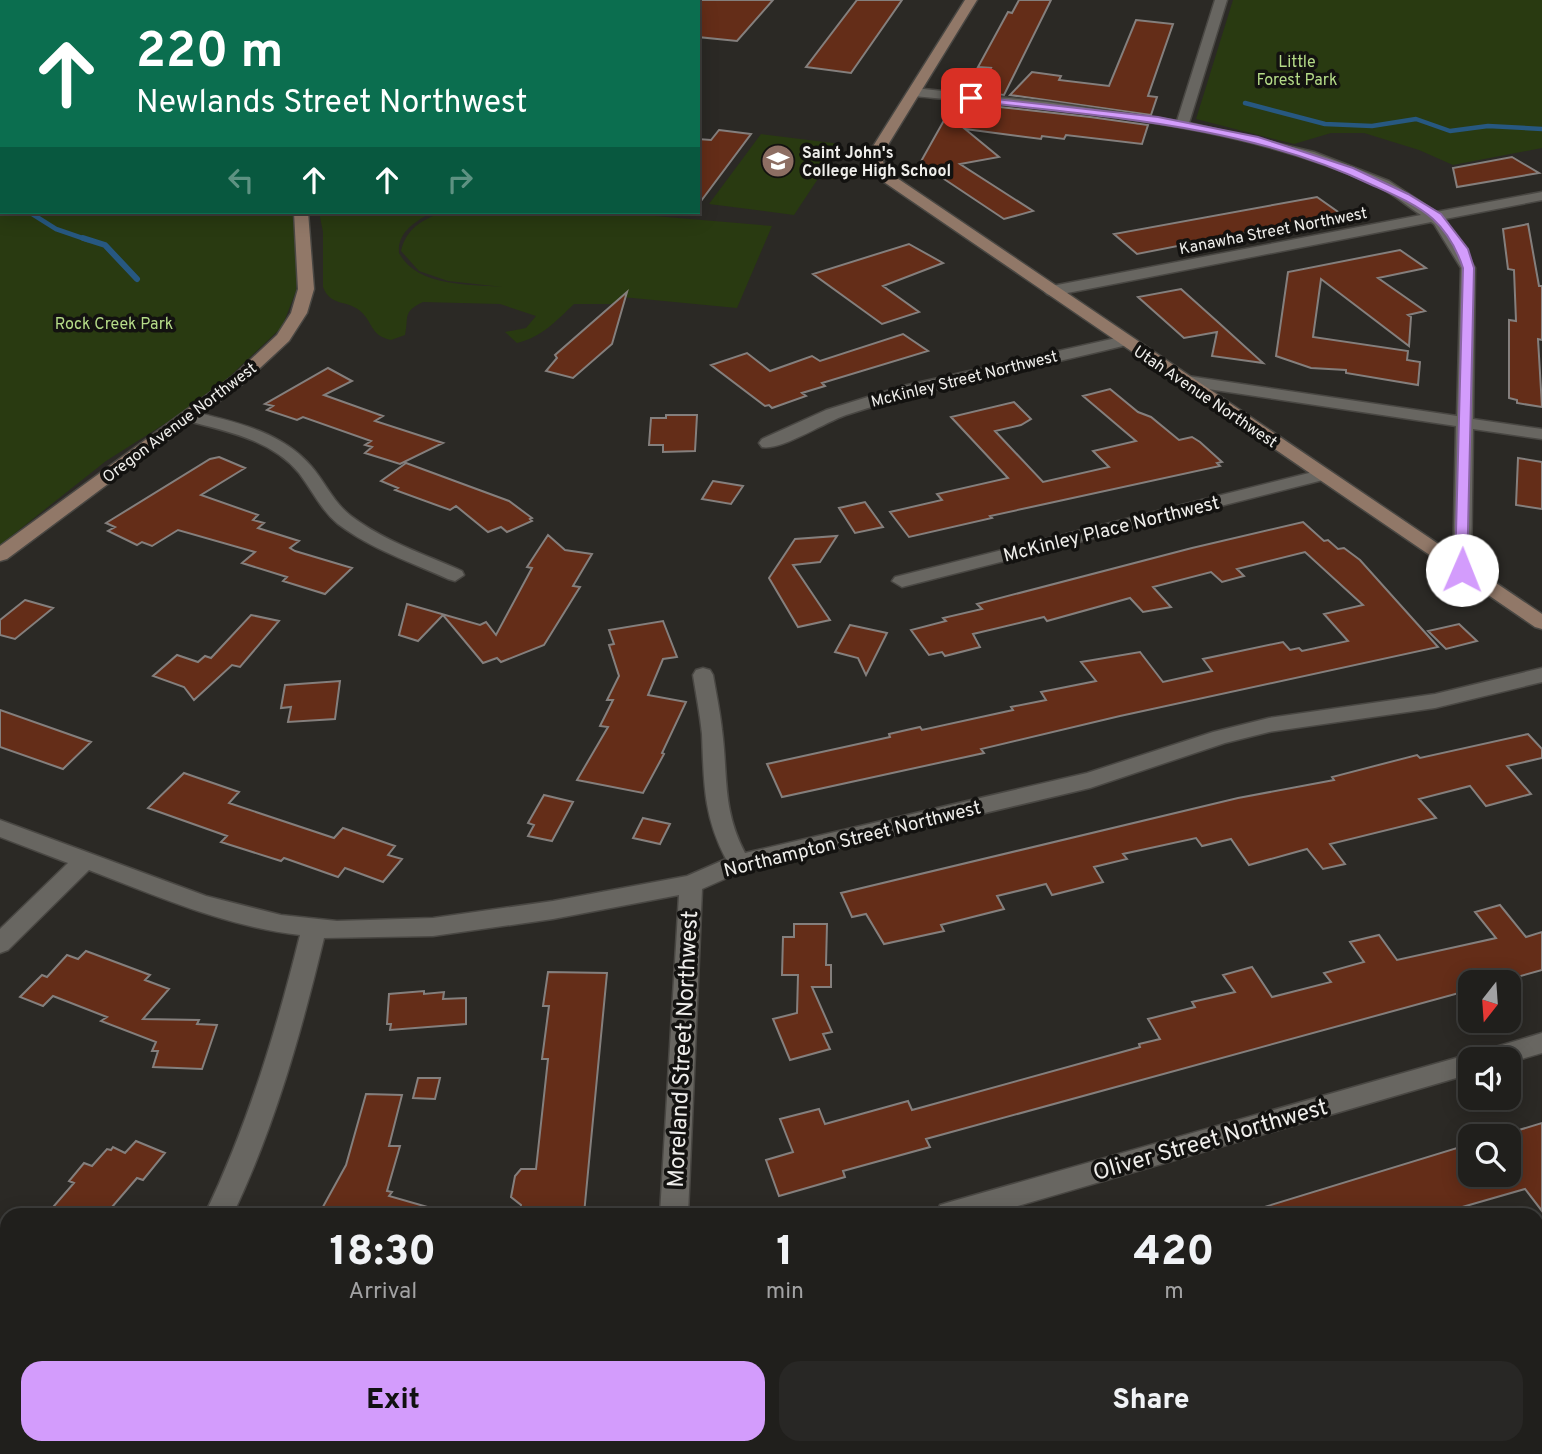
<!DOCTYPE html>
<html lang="en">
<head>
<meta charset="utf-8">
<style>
	body { margin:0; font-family:Overpass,sans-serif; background:#282725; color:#f1f3f6; height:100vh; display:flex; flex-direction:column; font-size:26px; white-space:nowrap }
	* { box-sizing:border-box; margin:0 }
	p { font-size:23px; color:#a2a2a3 }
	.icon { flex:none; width:38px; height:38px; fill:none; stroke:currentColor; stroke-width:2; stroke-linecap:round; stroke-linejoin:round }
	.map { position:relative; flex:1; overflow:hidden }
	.panel { position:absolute; left:0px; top:1208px; width:1544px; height:247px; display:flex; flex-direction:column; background:#201f1c; border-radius:21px 21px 0 0; box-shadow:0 4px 18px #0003,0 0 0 2px #3d3d3b }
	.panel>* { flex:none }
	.guide { position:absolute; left:0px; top:0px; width:700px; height:214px; box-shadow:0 4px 18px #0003,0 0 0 2px #3d3d3b; background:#0b6e4f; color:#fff; overflow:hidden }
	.needle { width:46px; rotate:197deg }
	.tools { position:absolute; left:1458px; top:970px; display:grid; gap:14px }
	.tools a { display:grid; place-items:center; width:63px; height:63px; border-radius:14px; background:#201f1c; box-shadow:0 4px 18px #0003,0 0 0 2px #3d3d3b; font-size:35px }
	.pin { position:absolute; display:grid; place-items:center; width:60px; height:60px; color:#fff; margin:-30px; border-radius:14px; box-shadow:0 4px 10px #0006 }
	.me { position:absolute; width:77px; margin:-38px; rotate:1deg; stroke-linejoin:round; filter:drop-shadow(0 0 5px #0008) }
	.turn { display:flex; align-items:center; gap:24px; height:147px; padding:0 21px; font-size:32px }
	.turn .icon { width:91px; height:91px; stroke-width:2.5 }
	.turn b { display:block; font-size:49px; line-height:60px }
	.lanes { display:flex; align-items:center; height:66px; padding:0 21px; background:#0003; justify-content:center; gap:35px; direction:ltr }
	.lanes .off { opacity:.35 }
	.eta { display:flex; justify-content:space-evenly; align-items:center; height:119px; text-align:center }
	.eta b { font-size:42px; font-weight:800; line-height:49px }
	.cta { display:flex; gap:14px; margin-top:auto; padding:14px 21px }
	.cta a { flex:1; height:80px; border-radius:21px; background:#d39cfc; color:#111; font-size:28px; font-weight:800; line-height:80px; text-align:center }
	.cta a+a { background:#282725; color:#f1f3f6 }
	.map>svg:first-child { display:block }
</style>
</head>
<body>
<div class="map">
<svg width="1542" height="1454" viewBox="0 0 1542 1454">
	<rect width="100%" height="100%" fill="#2b2925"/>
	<path fill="#293a11" d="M0,0H330L2,2V212H294L299,259L296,291L282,327L227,379L177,416L106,461L0,545Z
		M1233,0H1542V148L1453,165L1419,150L1364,133H1331L1294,144L1196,119Z
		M761,134L841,144L794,215L709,204Z
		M319,212H433C416,221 397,232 399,253C417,287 469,284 503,287L448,281L419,271L401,251C406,229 422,220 442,212H608L772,226L737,308L622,297L612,304H574C556,321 542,337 517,343L505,332L526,328L536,316L500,304L423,302C402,312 409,317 405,335L391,340C369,335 374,322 359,310C346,300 330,306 323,287V232Z"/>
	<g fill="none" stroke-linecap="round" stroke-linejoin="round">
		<path stroke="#275881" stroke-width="4.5" d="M1245,103L1325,124L1372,126L1416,119L1450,131L1488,126L1542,129
			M29,212L56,229L88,240"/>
		<path stroke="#275881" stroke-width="6" d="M83,238L105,245L137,279"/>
	</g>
	<path fill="#642d18" stroke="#847f7d" stroke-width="2" d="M698,0H773L737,41L698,37Z
		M857,0H902L851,73L806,67Z
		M1019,0H1051L1004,95L978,92L991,68L978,67L1008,12L1012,13Z
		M1136,20L1173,24L1148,96L1157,97L1151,115L1010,95L1032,72L1061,76L1059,80L1109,86Z
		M972,104L1090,117L1148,125L1142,144L1066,135L1064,139L1042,136L1041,139L965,129L999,157L960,164L1033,211L1004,219L929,169L915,172L947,115L960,126Z
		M719,130L751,134L698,205V139L711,140Z
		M1512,157L1539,173L1457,187L1453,168Z
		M1317,197L1341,214L1137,254L1114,234Z
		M1528,224L1539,286H1542V340L1538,339L1542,407L1517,403V400L1509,398V320L1516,321L1514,270L1508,269L1503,229Z
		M909,244L943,263L883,286L919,312L882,324L813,274Z
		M1400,250L1426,268L1378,278L1425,311L1408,315L1411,317L1409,346L1321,279L1313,337L1408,351L1407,360L1420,362L1418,385L1346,373V370L1311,368L1276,356L1288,272Z
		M1181,289L1219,323L1263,363L1212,356L1217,332L1184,338L1138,297Z
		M627,292L612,344L573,378L546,371L557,358L555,355Z
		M903,334L928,351L822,383L825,386L802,393L806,396L772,408L769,405L765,406L711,365L747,353L770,371L812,356L820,361Z
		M328,368L352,381L324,395L383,416L375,421L443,443L400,464L365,453L372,447L365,445L371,441L303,417L297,420L267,410L273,406L265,404Z
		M1110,389L1138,412L1151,417L1179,440L1192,437L1200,442L1222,462L1217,463L1220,466L990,516L992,518L909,537L890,512L942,500L937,494L1008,478L951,417L1014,402L1031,419L1021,425L995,431L1043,482L1109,467L1093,451L1136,441L1083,396Z
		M666,415H697L695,451L663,452V445H649L651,418H666Z
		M219,457L245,468L201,495L258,515L253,520L264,523L258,528L299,541L290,548L295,551L352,568L325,594L283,581L287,577L242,563L255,552L178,530L152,546L142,542L137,545L108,531L115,527L106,523L210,459Z
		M1518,458L1542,462V509L1516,505Z
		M406,463L509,501L532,518L530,519L532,521L507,532L501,527L488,532L456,506L450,510L395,490L398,488L381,481Z
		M713,481L743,486L731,504L702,499Z
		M865,502L883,527L855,533L839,508Z
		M1303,522L1324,541L1328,540L1338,549L1344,548L1360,560L1438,647L1120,716L981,749L984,753L782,797L767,764L890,737L889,734L920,727L922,730L1013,710L1011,707L1046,700L1041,692L1096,681L1081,662L1140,652L1163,682L1212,671L1203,659L1283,642L1290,650L1299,648L1302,651L1348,641L1324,614L1363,605L1305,552L1237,569L1244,576L1222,582L1211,572L1153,587L1171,607L1143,612L1130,598L1047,621L1044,617L973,634L980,647L945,656L942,652L929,655L911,630L946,621L943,618L982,609L977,604L1192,548Z
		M548,535L565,550L592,554L573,586L580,587L544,645L501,662L497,658L483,663L443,615L418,641L399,635L407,604L480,625L486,622L496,635L532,568L527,567Z
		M837,536L820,562L793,565L830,620L798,627L769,578L795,539Z
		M25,600L53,608L15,639L0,635V620Z
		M251,615L279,621L240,667L232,665L194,700L184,687L153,676L177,655L198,662L205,656L211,658Z
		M663,621L677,657L663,659L648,695L686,702L662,753L664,754L643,793L577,780L608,727L600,726L613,700H607L619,676L609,645L614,644L609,630Z
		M1459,624L1477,641L1446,649L1428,631Z
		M850,625L887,633L866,675L858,658L835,652Z
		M340,681L335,719L288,722L291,707L281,708L285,685Z
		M0,710L91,742L63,769L0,747Z
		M1528,734L1542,749V758L1507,766L1531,794L1486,806L1470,786L1419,799L1436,818L1330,844L1345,864L1323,869L1307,849L1249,865L1231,839L1202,846L1196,838L1123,854L1127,859L1094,867L1103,882L1052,895L1046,884L997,896L1004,909L941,925L944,931L884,944L866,914L852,917L841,893L1238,798L1334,780L1332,777L1417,755L1420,758Z
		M184,773L239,792L229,803L334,838L343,828L395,846L388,855L402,859L383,882L345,868L338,877L284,858L281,861L221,842L227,836L148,808Z
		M544,795L573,802L552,841L528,836L534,825L528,823Z
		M643,818L670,824L660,844L633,838Z
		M1500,905L1526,937L1542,932V970L1499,982H1470V990L926,1139L930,1147L843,1171L845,1177L779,1196L766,1160L793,1152L780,1119L819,1109L825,1124L908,1101L912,1110L1140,1047L1139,1044L1160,1039L1148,1019L1195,1007L1192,1002L1235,992L1223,975L1252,967L1272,997L1331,982L1324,973L1364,962L1350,942L1379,935L1397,960L1496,938L1475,912Z
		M794,924H827L826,965H831V987H812L832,1032L823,1034L830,1049L790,1060L773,1019L797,1013L798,975H782L783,937H794Z
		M86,951L150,975L145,980L169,989L143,1019L199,1020L197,1024L217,1025L202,1069L153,1067L158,1051H152L156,1042L101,1021L107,1017L53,996L43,1006L20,997L42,975L47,977L67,955L78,959Z
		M548,972L607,973L584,1214H523L520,1213L521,1205L511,1197L515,1176L521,1169H536L548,1059H542L549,1006H543Z
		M424,991V994L444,992L443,999L466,998V1024L390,1030L391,1024H387L389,994Z
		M418,1078H440L435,1099L413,1098Z
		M366,1094L402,1095L389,1146H400L387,1191L392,1192L389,1196L431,1208L430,1214H319L346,1165Z
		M1542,1123V1211L1525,1189L1438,1214H1259L1258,1209L1470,1144V1174H1508V1136H1499Z
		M136,1141L165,1153L143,1180L137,1178L106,1214H47L74,1183L69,1181L84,1163L92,1166L107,1149L111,1150L113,1147L125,1153Z"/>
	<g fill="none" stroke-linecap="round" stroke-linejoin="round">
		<defs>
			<path id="street" d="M1215,0H1227L1189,123L1314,152L1389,181L1436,212L1542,192V200L1445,219L1475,268L1473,419L1542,429V439L1473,429L1471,570L1469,574H1455L1453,570L1456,426L1181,385L1173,380L1181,375L1457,416L1461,268L1434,224L1431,222L1052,296L1047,294L1044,291L1052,286L1421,215C1407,206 1392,193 1377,186C1236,121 1066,111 914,96L908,92L914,88L1047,102L1177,121Z
				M1125,336L1131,338L1133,341L1131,344C1035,368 939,385 846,415C825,422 781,451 762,447L759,443L762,439L826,410L903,386Z
				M190,411C232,421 281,431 311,466C325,482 333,502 351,516C384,541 424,554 462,571L464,575L455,581L448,579C411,562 371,549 338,524C321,510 312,490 299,473C271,439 225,431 184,420L182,416Z
				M1321,470L1330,475L1327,479L902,587L892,581L895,577Z
				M703,668L710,670L713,675C716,693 720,711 722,730C728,776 722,809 745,853L1087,773L1213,732L1269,718L1435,694L1542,668V682L1435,708L1269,732L1225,743L1090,788L745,870L702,889L688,1214H660L679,895L553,919L433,936L324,938C301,1033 275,1126 233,1214H205C248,1124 276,1032 300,935C227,927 157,896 89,870L8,950L0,953V929L68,863L0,837V820L206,896L281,915L337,921L433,918L553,901L687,876L726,859C703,815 704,782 702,734C700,714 696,694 693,675L696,670Z
				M1542,1033V1053L1508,1063V1059H1470V1074L990,1214H936L940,1205L950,1202L1470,1054L1477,1056L1479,1052Z
				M42,1447H75L72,1454H40Z
				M645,1447H675V1454H645Z"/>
			<path id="secondary" d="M331,0H343L330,2Z
				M965,0H977L886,148L883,162L894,176L1542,614V629L1535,627L884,182L869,162L872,148Z
				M294,212H308L314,289L307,313L289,341L245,382L7,559L0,561V546L233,376L277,335L291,313L298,289Z"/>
		</defs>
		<use href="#street" stroke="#494743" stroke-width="3"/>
		<use href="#secondary" stroke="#494743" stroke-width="3"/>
		<use href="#street" fill="#686661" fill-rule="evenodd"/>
		<use href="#secondary" fill="#917868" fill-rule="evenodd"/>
	</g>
	<path fill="#d39cfc" stroke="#8965a4" stroke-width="2" d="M968,96L1158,117L1258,137L1353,168L1408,194L1441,214L1468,249L1474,268L1467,573H1457L1455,570L1463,268C1457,250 1447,232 1433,219C1416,204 1392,194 1372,185C1248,125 1106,117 971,101L968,100Z"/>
	<defs>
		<symbol id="school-disc" viewBox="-11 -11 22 22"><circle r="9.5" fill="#8d6e63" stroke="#131210"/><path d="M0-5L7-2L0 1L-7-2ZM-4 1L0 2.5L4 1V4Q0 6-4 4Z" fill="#fff"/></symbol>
	</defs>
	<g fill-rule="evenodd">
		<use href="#school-disc" x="759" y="142" width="38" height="38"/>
	</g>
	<g text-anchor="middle" stroke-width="7" stroke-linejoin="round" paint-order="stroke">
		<g font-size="16" fill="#b5db88" stroke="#131210">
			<text x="1297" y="67">Little<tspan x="1297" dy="18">Forest Park</tspan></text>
			<text x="114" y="329">Rock Creek Park</text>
		</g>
		<g font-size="16" font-weight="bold" fill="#efeeeb" stroke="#131210" text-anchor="start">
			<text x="802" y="158">Saint John's<tspan x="802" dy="18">College High School</tspan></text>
		</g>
		<g font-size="16" fill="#efeeeb" stroke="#131210">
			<text transform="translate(1273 230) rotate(-11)" y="6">Kanawha Street Northwest</text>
			<text transform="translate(964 378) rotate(-14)" y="6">McKinley Street Northwest</text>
			<text transform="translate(1206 396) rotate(34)" y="6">Utah Avenue Northwest</text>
			<text transform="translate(179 422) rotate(-37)" y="6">Oregon Avenue Northwest</text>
		</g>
		<g font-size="19" fill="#efeeeb" stroke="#131210">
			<text transform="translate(1111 528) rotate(-14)" y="7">McKinley Place Northwest</text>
			<text transform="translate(852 838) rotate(-14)" y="7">Northampton Street Northwest</text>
		</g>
		<g font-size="23" fill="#efeeeb" stroke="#131210">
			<text transform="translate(682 1049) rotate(-87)" y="8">Moreland Street Northwest</text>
			<text transform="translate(1210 1139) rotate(-16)" y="8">Oliver Street Northwest</text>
		</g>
	</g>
</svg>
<div class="tools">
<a><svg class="needle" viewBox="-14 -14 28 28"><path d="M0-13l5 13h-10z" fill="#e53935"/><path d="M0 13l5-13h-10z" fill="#a2a2a3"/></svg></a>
<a><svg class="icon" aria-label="sound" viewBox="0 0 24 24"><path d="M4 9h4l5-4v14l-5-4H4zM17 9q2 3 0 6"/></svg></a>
<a><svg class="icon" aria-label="search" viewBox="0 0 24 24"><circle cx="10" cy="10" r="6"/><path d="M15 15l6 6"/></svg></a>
</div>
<div class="pin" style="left:971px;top:98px;background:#d93025"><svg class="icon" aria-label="arrive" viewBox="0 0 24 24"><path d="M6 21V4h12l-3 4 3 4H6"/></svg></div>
<svg class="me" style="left:1462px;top:570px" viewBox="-20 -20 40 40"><circle r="19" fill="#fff"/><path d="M0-13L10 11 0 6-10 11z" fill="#d39cfc"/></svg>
<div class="guide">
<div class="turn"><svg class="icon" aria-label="ahead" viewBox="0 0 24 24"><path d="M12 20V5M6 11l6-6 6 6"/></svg><div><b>220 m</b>Newlands Street Northwest</div></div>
<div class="lanes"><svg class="icon off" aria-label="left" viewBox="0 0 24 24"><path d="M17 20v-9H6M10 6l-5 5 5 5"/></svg><svg class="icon" aria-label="ahead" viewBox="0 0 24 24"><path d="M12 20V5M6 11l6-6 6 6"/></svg><svg class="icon" aria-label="ahead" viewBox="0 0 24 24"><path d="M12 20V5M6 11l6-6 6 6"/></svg><svg class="icon off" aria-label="right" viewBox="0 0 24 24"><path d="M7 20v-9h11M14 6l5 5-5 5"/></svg></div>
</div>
<section class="panel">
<div class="eta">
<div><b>18:30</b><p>Arrival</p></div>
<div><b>1</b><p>min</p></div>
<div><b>420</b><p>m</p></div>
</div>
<div class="cta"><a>Exit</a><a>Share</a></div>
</section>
</div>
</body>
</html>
